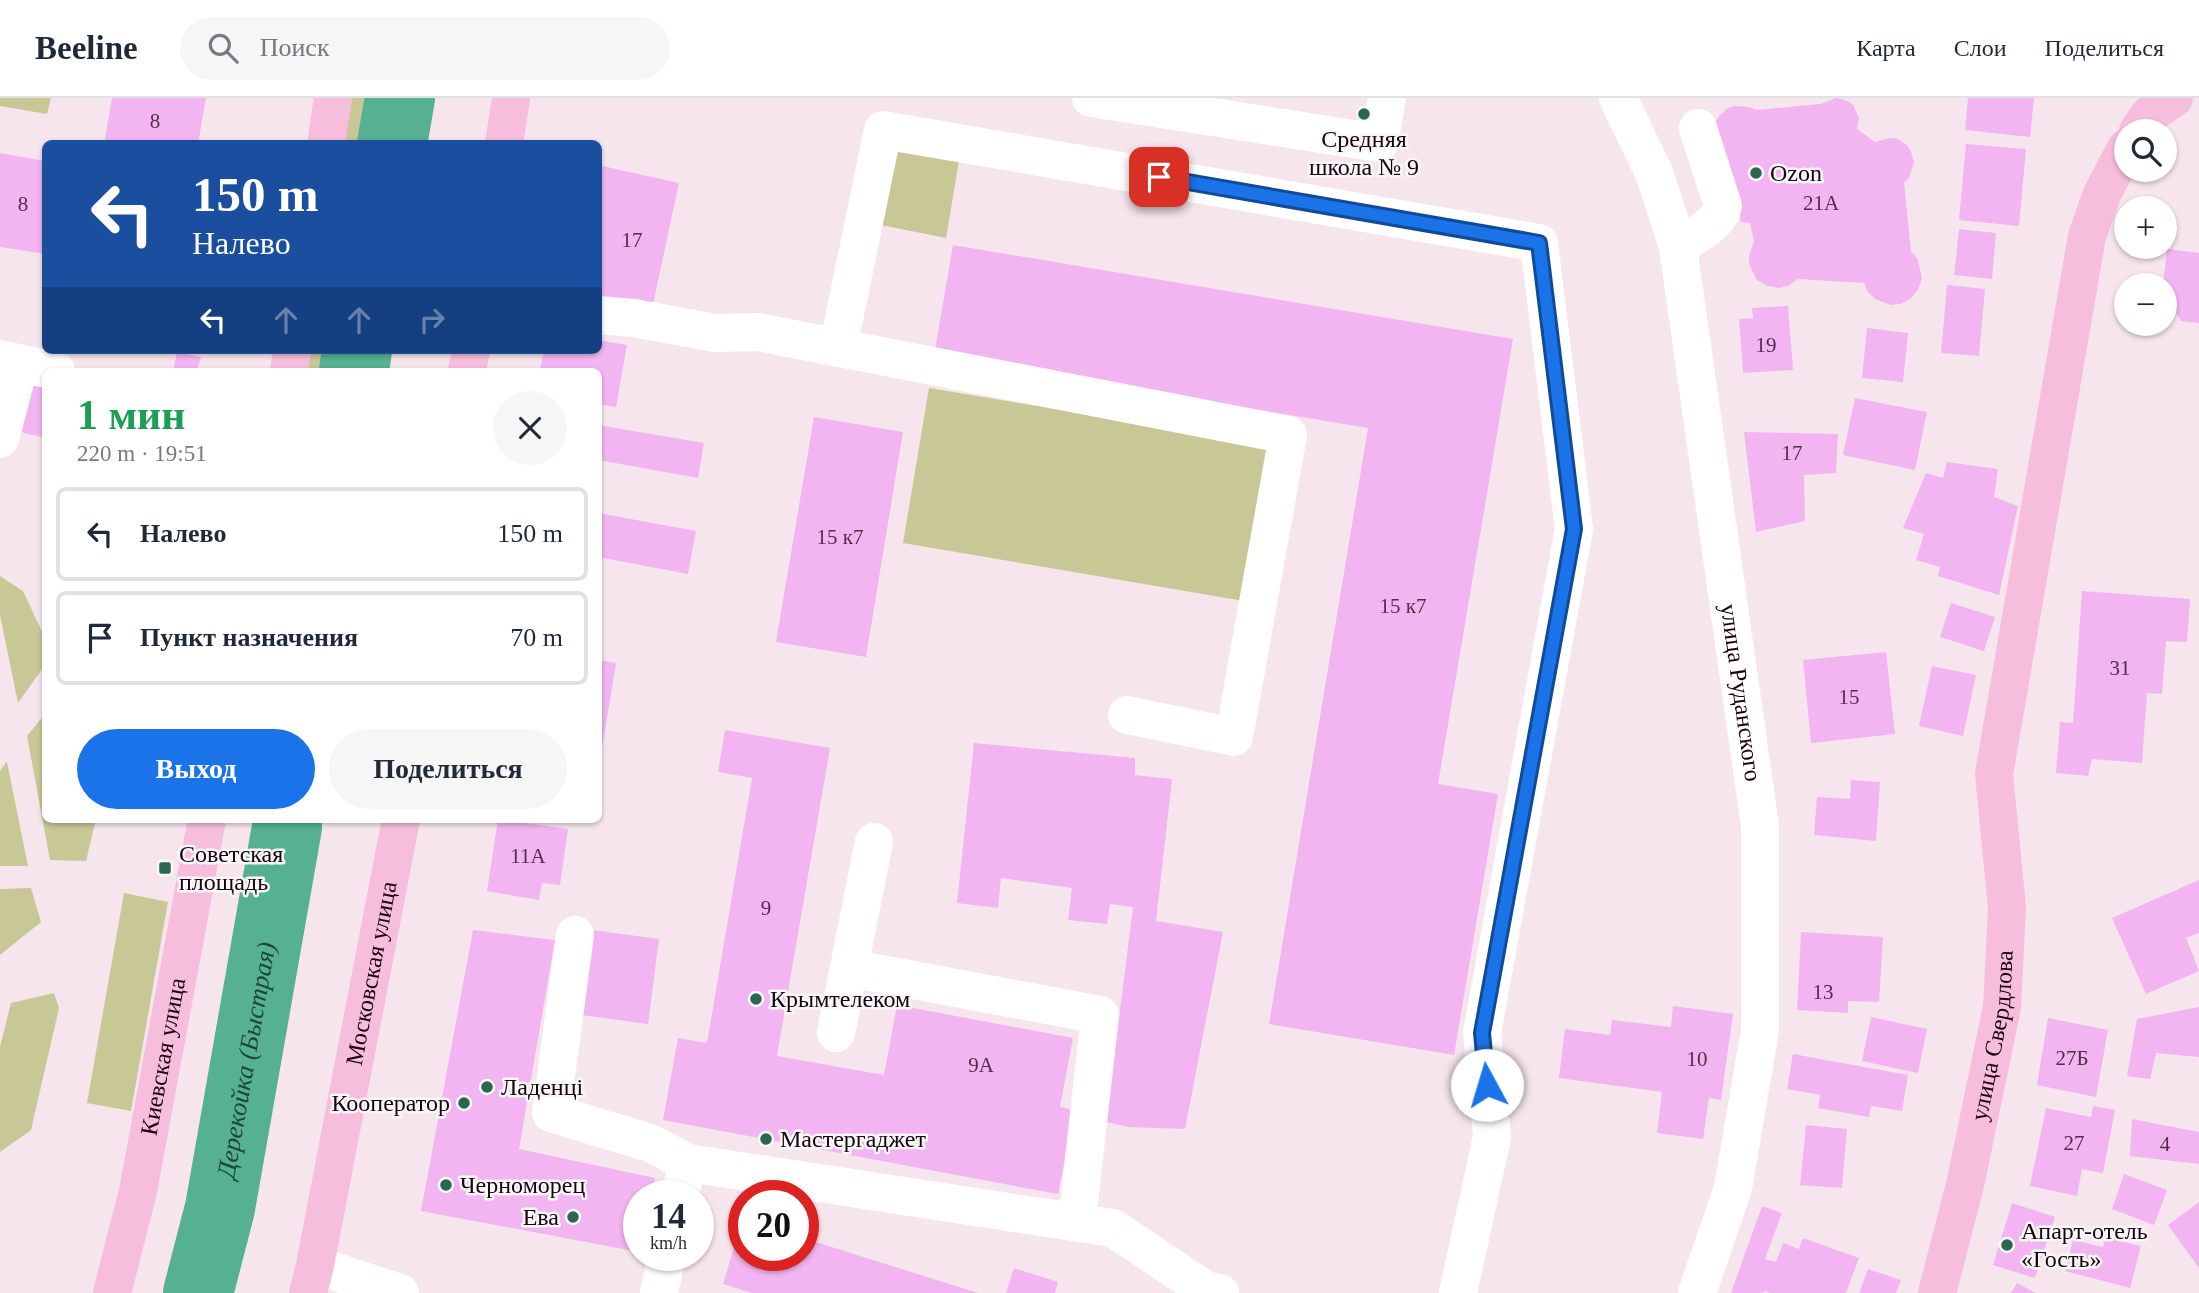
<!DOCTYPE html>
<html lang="ru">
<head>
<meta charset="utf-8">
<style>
	body { margin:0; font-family:"Times New Roman",serif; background:#f6f6f7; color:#1f2937; height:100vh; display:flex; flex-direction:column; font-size:26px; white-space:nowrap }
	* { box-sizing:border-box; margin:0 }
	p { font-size:23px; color:#747a83 }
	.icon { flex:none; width:38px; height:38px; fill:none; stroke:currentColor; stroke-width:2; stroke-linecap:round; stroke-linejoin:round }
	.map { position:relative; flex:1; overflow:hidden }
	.drawer { position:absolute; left:42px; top:270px; width:560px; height:455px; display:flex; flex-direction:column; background:#fff; border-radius:10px; box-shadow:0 2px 5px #0004 }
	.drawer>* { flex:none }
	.top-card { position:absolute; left:42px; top:42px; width:560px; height:214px; border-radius:10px; box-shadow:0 2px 5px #0004; background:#1a4fa0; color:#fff; overflow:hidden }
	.controls { position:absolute; left:2114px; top:21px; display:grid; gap:14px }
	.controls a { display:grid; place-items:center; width:63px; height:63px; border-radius:50%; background:#fff; box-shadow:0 2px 5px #0004; font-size:35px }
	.speed { position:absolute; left:623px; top:1082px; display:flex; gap:14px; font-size:35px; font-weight:700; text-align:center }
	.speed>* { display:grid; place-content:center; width:91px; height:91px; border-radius:50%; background:#fff; box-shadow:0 2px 5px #0004; line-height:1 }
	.speed small { font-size:18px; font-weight:400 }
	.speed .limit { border:10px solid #d22; background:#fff; color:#111 }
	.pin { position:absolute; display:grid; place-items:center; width:60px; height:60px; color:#fff; margin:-30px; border-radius:14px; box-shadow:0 4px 10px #0006 }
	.me { position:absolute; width:77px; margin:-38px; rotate:354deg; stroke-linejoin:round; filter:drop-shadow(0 0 5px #0008) }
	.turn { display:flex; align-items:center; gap:24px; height:147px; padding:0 35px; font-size:32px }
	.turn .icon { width:91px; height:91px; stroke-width:2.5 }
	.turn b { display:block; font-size:49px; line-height:60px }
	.lanes { display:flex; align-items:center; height:66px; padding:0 35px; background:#0003; justify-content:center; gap:35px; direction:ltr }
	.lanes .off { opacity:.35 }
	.round { display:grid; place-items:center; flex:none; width:74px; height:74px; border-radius:37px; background:#f6f6f7 }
	.summary { display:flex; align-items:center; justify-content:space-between; height:119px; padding:0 35px }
	h1 { font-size:42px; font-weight:800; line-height:52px; color:#1e9e55 }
	.action { display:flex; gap:14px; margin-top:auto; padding:14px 35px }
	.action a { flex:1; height:80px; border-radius:42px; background:#1a73e8; color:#fff; font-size:28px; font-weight:800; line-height:80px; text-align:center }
	.action a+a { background:#f6f6f7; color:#1f2937 }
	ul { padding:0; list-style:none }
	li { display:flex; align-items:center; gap:21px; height:94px; margin:0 14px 10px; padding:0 21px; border:4px solid #e0e1e3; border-radius:10px }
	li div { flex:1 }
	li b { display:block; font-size:26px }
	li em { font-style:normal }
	header { display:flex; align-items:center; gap:42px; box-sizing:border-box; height:98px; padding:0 35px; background:#fff; border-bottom:2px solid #e0e1e3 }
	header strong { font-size:33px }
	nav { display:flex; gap:38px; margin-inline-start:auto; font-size:24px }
	.search { width:490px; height:63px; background:#f6f6f7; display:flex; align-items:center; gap:18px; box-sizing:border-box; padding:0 24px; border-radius:38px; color:#747a83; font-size:26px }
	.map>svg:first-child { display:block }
</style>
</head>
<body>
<header>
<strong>Beeline</strong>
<div class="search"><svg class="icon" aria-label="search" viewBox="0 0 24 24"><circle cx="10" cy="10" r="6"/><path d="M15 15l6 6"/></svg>Поиск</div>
<nav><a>Карта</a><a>Слои</a><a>Поделиться</a></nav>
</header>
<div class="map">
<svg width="2199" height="1195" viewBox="0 0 2199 1195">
	<rect width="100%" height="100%" fill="#f6e5ed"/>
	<path fill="#c8c796" d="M0,0H51L47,16L0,8Z
		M344,0H376L368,45L335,46Z
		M897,41L961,51L946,140L881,127Z
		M297,252H332L329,273H293Z
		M929,290L1271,347L1244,503L903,445Z
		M0,478L23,493L45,540V567L18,605L0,517Z
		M45,616L46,721H96L86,763L50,762L27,638Z
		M7,663V664L28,768H0V673Z
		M31,790L41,824L0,857V791Z
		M124,795L168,804L131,1013L87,1005Z
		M54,895L59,910L31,1032L0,1054V949L11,905Z"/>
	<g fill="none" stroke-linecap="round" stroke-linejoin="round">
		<g stroke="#56b190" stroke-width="70">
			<path d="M392,46L400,0"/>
			<path d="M354,273L357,252"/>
			<path id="s1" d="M198,1195L220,1110L287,729"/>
		</g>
	</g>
	<path fill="#f2b5f1" d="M112,0H206L198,46H104Z
		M1836,0L1846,2L1853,7L1859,20L1857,31L1875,44L1890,40L1898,41L1907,47L1911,54L1914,64L1909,80L1904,85L1911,153L1918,162L1922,180L1918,192L1910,201L1900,206L1891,207L1875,201L1867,193L1864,185L1798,181L1788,188L1779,190L1768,188L1757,182L1749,166V158L1754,143L1750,125L1741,124L1725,56L1715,24L1720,17L1728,10L1735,8L1749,9L1756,12L1821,6Z
		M1968,0H2034L2030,39L1965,32Z
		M1966,46L2026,51L2019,128L1959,122Z
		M0,55L46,63V156L0,149Z
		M598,67L679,85L652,211L598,200Z
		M1959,131L1996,135L1992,181L1954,177Z
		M953,147L1513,241L1438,686L1498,696L1454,957L1269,926L1368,330L934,258Z
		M2167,151L2199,155V225L2181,223L2165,196V187H2163Z
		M1947,187L1985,191L1979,258L1941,255Z
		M1788,208L1793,272L1743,275L1739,221L1753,220L1752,210Z
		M1867,230L1908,235L1903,284L1862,280Z
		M598,242L627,247L616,309L598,306V273H540L544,252H598Z
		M177,254L201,259L197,273H173Z
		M28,279L46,283V340L16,333Z
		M1855,300L1927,314L1915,372L1843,357Z
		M814,319L903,334L866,559L776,544Z
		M598,327L704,345L698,380L598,362Z
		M1744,334L1838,336L1836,375L1804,377L1805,423L1756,434Z
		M1947,364L1998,371L1994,399L2018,408L1999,497L1938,478L1940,469L1916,462L1924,436L1903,430L1926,375L1943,380Z
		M598,415L696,433L688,476L598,459Z
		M2082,493L2190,501L2187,544L2166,543L2162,596L2147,595L2142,665L2092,661L2088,678L2056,675L2060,624L2073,625Z
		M1951,505L1995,519L1984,553L1940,539Z
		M1886,554L1895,636L1811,645L1803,562Z
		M598,562L616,565L600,663H598Z
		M1932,568L1976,577L1963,638L1919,628Z
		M725,632L830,650L777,958L884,977L897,907L1073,940L1060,1009L1075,1012L1058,1096L663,1022L678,940L707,945L752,680L718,674Z
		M974,645L1135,660V677L1172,681L1156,823L1223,834L1185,1031L1128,1029L1106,1024L1133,809L1110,806L1107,826L1068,822L1072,790L1001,780L998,810L957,805Z
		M1851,682L1880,684L1876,743L1814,737L1817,699L1850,701Z
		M498,721L568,731L560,787L542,785L539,802L487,793Z
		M2199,782V835L2186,840L2199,873L2146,896L2112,820Z
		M585,831L659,841L648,926L574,916Z
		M473,832L555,842L519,1051L655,1080L651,1097H639V1154L421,1113Z
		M1801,834L1883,839L1879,904L1848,903V915L1797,912Z
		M1673,908L1733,916L1721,1002L1709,1000L1703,1041L1657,1035L1662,994L1559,980L1565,931L1610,937L1612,922L1671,929Z
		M2199,909V959L2156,955L2150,981L2127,978L2137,921Z
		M1871,919L1927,931L1918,975L1862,963Z
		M2048,920L2108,932L2096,999L2037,987Z
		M1793,956L1908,977L1902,1013L1871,1008L1869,1019L1818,1010L1820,997L1787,991Z
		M2093,1008L2115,1012L2103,1075L2082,1071L2077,1098L2030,1088L2046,1010L2091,1019Z
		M2132,1021L2199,1034V1066L2130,1058Z
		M1806,1027L1847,1031L1842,1090L1800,1087Z
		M2124,1076L2167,1092L2154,1127L2112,1111Z
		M2199,1104V1170L2168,1127Z
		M2012,1105L2055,1119L2035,1180L1993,1167Z
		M1762,1108L1782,1115L1765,1161L1776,1164L1783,1145L1799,1151L1803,1140L1859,1160L1846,1195H1771L1764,1193L1763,1195H1731Z
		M743,1120L744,1157H803V1140L978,1195H752L723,1186Z
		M2105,1139L2141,1148L2130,1190L2065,1173L2073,1142L2103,1149Z
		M1014,1170L1058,1184L1055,1195H1006Z
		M1868,1171L1901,1182L1896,1195H1859Z
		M2017,1185L2036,1195H2011Z"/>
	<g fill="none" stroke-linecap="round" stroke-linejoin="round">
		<g stroke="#fff" stroke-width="38">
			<path d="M1091,0L1379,45L1387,0"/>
			<path id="s2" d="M1618,0L1655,77L1678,149L1760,728V932L1733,1090L1697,1195"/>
			<path d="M1678,149C1692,139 1720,126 1723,108L1698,30"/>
			<path d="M598,217L634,220L715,235L758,234L1288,337L1234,639L1127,617"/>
			<path d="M838,250L883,32L1539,145L1574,431L1482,935L1492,1039L1458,1195"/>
			<path d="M0,261L56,273"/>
			<path d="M0,341L20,265"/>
			<path d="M575,837L551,1015L650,1045L688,1065"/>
			<path d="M849,870L1100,917L1077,1123"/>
			<path d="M836,935L874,744"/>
			<path d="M680,1097L688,1065L1113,1130L1207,1193L1220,1195"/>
			<path d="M315,1167L400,1195"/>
			<path d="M659,1195L667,1157"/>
		</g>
		<g stroke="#f7bddd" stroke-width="38">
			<path d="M2138,33L2149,17L2174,0"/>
			<path d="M326,46L333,0"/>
			<path d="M504,46L511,0"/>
			<path d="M289,273L292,252"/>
			<path d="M467,273L471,252"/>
			<path id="s3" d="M112,1195L138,1093L207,721"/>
			<path id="s4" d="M308,1195L315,1167L401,721"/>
			<path id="s5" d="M1937,1195L1965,1087L2002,909L2007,810L1994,676L2087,138L2102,96L2126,50"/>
		</g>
	</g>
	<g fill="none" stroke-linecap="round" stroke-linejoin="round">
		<defs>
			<path id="route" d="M1159,79L1539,145L1574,431L1482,935L1487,987"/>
		</defs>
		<use href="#route" stroke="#114b97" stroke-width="18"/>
		<use href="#route" stroke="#1a73e8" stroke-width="12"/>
	</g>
	<g fill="#2a6650" stroke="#f7f7f7" stroke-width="2.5">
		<circle cx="1364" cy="16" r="7"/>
		<circle cx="1756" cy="75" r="7"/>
		<rect x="158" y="763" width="14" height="14" rx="3.5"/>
		<circle cx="756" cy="901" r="7"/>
		<circle cx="487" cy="989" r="7"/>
		<circle cx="464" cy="1005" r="7"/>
		<circle cx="766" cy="1041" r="7"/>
		<circle cx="446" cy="1087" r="7"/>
		<circle cx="573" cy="1119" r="7"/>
		<circle cx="2007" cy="1147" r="7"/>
	</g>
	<g text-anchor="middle" stroke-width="5" stroke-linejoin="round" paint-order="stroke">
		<g font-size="21" fill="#502f48">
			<text x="155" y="30">8</text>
			<text x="1821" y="112">21А</text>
			<text x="23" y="113">8</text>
			<text x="632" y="149">17</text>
			<text x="1766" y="254">19</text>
			<text x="1792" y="362">17</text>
			<text x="840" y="446">15 к7</text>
			<text x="1403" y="515">15 к7</text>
			<text x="2120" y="577">31</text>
			<text x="1849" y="606">15</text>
			<text x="528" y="765">11А</text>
			<text x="766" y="817">9</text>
			<text x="1823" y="901">13</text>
			<text x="2072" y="967">27Б</text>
			<text x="1697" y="968">10</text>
			<text x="981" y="974">9А</text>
			<text x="2074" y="1052">27</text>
			<text x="2165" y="1053">4</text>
		</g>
		<g font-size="24" fill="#1a0210" stroke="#f7f7f7" text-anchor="start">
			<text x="1364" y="49" text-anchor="middle">Средняя<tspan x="1364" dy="28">школа № 9</tspan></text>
			<text x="1770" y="83">Ozon</text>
			<text x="179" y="764">Советская<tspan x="179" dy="28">площадь</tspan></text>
			<text x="770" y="909">Крымтелеком</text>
			<text x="501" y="997">Ладенці</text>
			<text x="450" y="1013" text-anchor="end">Кооператор</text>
			<text x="780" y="1049">Мастергаджет</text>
			<text x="460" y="1095">Черноморец</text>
			<text x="559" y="1127" text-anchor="end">Ева</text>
			<text x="2021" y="1141">Апарт-отель<tspan x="2021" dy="28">«Гость»</tspan></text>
		</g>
		<g font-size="24" fill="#1a0210" stroke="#f7f7f7">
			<text dy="8" stroke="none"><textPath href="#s2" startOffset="611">улица Руданского</textPath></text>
			<text dy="8" stroke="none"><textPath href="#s4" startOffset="326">Московская улица</textPath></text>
			<text dy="8" stroke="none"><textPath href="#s5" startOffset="264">улица Свердлова</textPath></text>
			<text dy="8" stroke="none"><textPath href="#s3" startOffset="242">Киевская улица</textPath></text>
		</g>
		<g font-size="26" font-style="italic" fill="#1e4637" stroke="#f7f7f7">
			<text dy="9" stroke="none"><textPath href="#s1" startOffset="238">Дерекойка (Быстрая)</textPath></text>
		</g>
	</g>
</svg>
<div class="controls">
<a><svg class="icon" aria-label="search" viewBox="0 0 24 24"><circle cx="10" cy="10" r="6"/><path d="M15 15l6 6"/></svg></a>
<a>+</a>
<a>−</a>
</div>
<div class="speed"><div>14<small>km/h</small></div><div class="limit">20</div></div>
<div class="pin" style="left:1159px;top:79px;background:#d93025"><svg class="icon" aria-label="arrive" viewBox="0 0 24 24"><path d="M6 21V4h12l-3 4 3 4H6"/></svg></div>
<svg class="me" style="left:1487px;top:987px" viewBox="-20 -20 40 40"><circle r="19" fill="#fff"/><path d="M0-13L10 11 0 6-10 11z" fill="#1a73e8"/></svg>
<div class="top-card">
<div class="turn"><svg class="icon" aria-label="left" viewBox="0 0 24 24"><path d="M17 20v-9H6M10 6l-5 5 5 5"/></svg><div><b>150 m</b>Налево</div></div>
<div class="lanes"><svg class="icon" aria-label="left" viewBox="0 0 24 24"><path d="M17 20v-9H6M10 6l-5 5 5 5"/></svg><svg class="icon off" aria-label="ahead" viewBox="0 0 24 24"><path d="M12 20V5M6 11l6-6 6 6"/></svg><svg class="icon off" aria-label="ahead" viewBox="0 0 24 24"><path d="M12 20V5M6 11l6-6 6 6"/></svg><svg class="icon off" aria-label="right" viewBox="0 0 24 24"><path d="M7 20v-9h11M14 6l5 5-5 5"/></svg></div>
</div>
<section class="drawer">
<div class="summary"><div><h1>1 мин</h1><p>220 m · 19:51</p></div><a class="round"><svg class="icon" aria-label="close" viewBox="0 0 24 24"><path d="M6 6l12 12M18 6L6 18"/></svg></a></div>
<ul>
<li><svg class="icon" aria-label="left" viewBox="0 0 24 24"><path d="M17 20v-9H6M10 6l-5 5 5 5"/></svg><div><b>Налево</b></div><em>150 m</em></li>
<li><svg class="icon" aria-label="arrive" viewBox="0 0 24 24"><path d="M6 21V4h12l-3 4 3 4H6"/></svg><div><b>Пункт назначения</b></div><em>70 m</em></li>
</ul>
<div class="action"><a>Выход</a><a>Поделиться</a></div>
</section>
</div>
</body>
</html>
